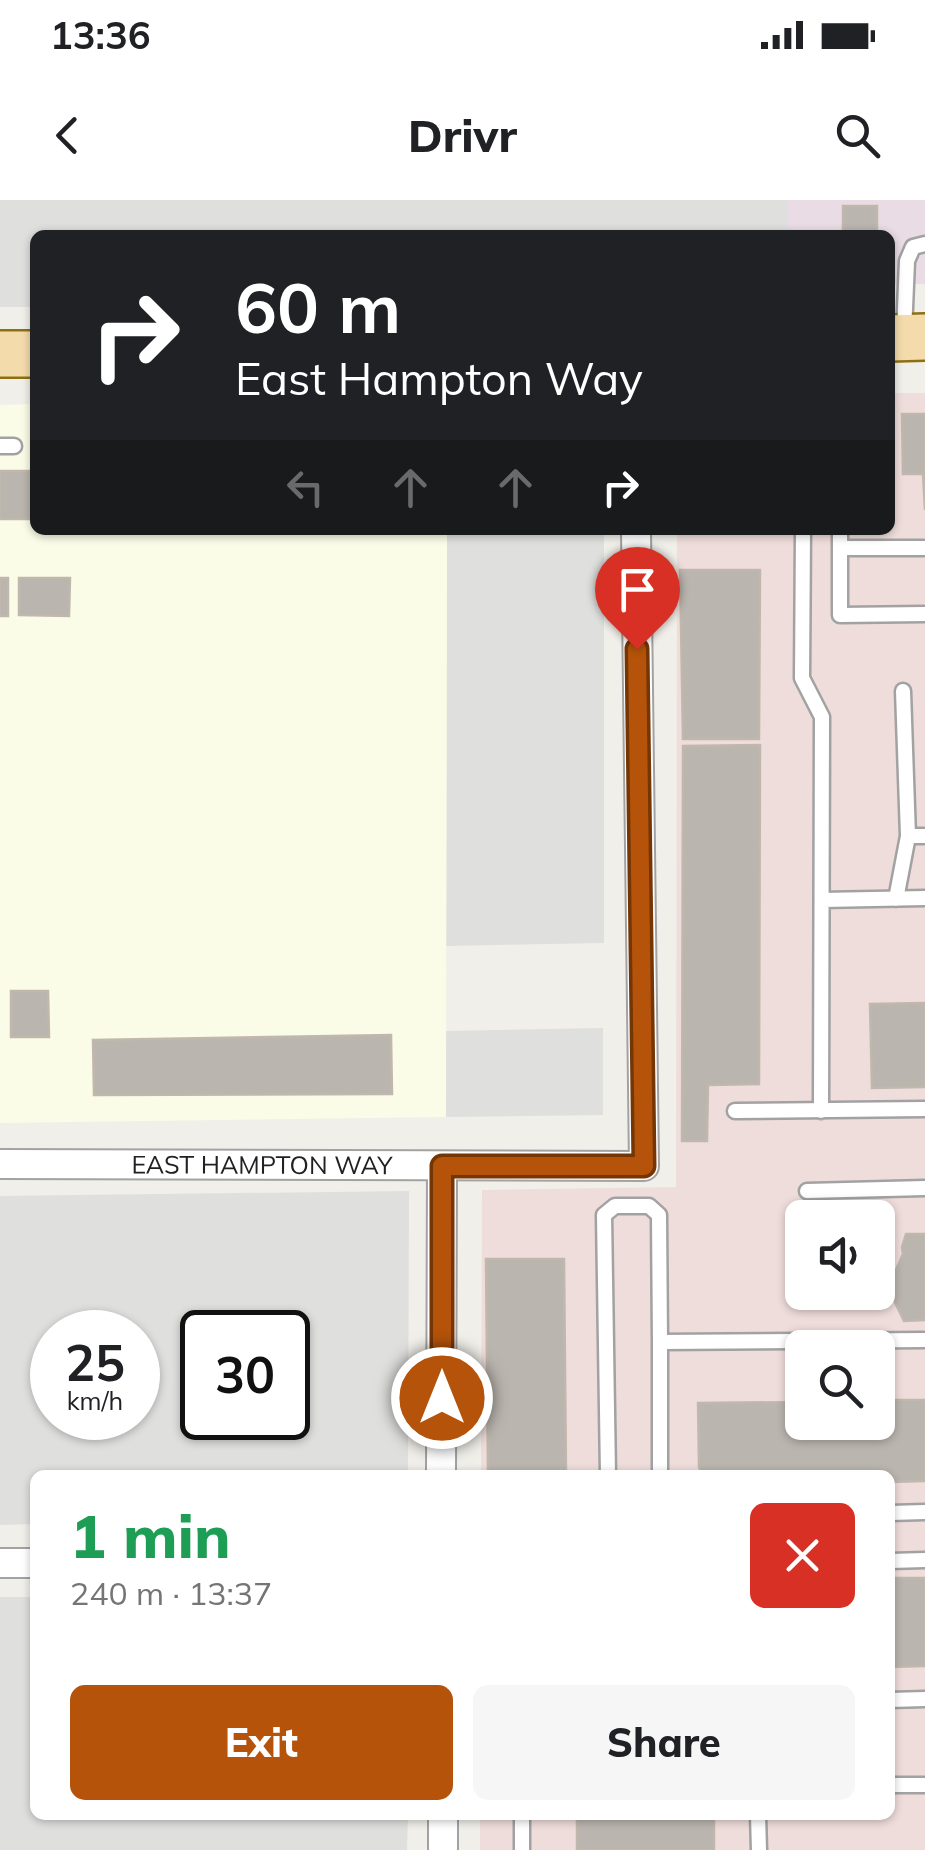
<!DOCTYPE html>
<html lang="en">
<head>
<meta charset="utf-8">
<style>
	body { margin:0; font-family:Mulish,sans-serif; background:#f6f6f6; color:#202124; height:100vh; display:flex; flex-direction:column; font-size:38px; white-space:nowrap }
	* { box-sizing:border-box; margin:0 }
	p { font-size:32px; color:#757577 }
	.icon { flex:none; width:55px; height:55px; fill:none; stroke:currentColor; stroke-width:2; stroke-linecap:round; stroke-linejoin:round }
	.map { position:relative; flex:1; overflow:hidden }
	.details { position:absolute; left:30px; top:1270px; width:865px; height:350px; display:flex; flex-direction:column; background:#fff; border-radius:15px; box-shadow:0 2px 8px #0004 }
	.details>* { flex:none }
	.guide { position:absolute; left:30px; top:30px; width:865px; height:305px; border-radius:15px; box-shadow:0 2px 8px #0004; background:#202124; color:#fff; overflow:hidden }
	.fabs { position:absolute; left:785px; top:1000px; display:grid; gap:20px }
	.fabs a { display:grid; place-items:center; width:110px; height:110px; border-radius:15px; background:#fff; box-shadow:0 2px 8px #0004; font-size:50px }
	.speed { position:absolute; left:30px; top:1110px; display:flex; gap:20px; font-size:50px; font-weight:700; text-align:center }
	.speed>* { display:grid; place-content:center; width:130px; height:130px; border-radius:50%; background:#fff; box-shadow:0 2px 8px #0004; line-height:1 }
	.speed small { font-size:25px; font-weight:400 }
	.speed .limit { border:5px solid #111; border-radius:15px; background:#fff; color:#111 }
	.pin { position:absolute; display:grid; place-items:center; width:85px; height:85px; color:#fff; margin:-102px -42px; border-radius:50% 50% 50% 0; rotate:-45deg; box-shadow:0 0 10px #0007 }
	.pin .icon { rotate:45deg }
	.me { position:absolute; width:110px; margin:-55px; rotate:0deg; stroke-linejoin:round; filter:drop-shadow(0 0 8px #0008) }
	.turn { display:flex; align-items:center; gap:35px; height:210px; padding:0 40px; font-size:45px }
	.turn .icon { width:130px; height:130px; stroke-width:2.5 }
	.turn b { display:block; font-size:70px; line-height:85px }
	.lanes { display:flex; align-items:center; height:95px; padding:0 40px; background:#0003; justify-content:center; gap:50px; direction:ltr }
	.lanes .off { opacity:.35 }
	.round { display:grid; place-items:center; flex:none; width:105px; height:105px; border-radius:15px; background:#f6f6f6 }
	.overview { display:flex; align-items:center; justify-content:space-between; height:170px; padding:0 40px }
	h1 { font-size:60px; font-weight:800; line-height:75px; color:#1e9e55 }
	.cta { display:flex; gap:20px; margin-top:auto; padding:20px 40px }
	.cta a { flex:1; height:115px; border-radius:15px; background:#b45309; color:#fff; font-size:40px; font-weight:800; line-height:115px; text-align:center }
	.cta a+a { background:#f6f6f6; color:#202124 }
	.status { display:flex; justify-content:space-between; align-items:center; height:70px; padding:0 50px; background:#fff; direction:ltr }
	.status svg { height:28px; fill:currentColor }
	header { display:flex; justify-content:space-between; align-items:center; height:130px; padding:0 40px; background:#fff; font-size:45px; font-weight:800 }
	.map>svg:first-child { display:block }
</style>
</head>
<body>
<div class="status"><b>13:36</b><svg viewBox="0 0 49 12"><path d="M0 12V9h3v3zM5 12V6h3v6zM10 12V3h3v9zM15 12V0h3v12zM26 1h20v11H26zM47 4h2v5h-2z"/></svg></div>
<header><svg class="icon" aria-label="back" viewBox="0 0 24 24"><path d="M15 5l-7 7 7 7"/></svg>Drivr<svg class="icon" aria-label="search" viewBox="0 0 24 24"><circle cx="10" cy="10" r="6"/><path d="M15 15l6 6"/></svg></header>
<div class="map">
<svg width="925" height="1650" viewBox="0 0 925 1650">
	<rect width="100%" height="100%" fill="#f1efe9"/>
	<path fill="#dfdfde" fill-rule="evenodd" d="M0,0H811L788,1V35H35V107H0Z
		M447,330H604V743L446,746Z
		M603,828V915L446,917V831Z
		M409,991L408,1275H35V1324L0,1325V996ZM52,1132H138V1218H52ZM288,1132V1218H202V1132Z
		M0,1397H35V1615H408L407,1650H0Z"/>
	<path fill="#efdddb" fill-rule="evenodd" d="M890,193H925V1650H480V1615H890V1275H481L482,990L676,987L677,330H890ZM802,1018H878V1092H802ZM802,1148H878V1222H802Z"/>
	<path fill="#e9dce5" d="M788,0H925V84H890V35H788Z"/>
	<path fill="#fafce7" d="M35,204V330H447L446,917L0,923V205Z"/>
	<path fill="#bab5af" stroke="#c1b8ad" stroke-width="2.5" d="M843,6H877V35H843Z
		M902,214H925V310L923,274H903Z
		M0,271H35V319H0Z
		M680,370H760L759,539H683Z
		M0,378H8V416H0Z
		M19,378H70L69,416L19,415Z
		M760,545L759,884L708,885L707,941H682L683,546Z
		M11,791H48L49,837H11Z
		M925,803V887L872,888L870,804Z
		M391,835L392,894L94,895L93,840Z
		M906,1034H925V1120L904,1121L888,1088L903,1054L902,1047Z
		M486,1059H564L566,1275H488Z
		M878,1200H925V1281L890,1282V1275H702L699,1267L698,1203L802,1202V1222H878Z
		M890,1378H925V1466L890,1467Z
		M577,1615H714V1650H577Z"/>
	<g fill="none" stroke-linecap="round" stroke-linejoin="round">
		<defs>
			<path id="service" d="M904,132L907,61L913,47L925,44
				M0,246H14
				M803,330L802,478L822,517L821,911
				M840,330V415L925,414
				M840,348H925
				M908,636H925
				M896,699L908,636L903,491
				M822,700L925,698
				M735,911L925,909
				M807,991L925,988
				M660,1142V1275
				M608,1275L604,1015L615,1006H649L659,1015L660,1142L925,1140
				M890,1313L925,1312
				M890,1361L925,1360
				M890,1500L925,1499
				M890,1585H925
				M522,1615V1650
				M758,1615L759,1650"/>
			<g id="minor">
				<path id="s1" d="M0,964L644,966L636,330"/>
				<path d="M441,1275L442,966"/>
				<path d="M0,1363H35"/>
				<path d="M443,1615V1650"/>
			</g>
			<path id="primary" d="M890,138L925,137
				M0,154H35"/>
		</defs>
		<use href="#service" stroke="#a2a2a2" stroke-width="19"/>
		<use href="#minor" stroke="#a2a2a2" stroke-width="32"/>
		<use href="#primary" stroke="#8e7011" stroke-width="50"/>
		<use href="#service" stroke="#fff" stroke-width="14"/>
		<use href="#minor" stroke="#fff" stroke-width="28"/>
		<use href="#primary" stroke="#f3dbac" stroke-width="45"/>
	</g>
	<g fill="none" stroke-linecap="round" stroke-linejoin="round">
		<defs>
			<path id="route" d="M442,1198V966H644L637,449"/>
		</defs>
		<use href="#route" stroke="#753606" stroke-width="25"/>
		<use href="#route" stroke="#b45309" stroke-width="18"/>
	</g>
	<g text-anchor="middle" stroke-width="8" stroke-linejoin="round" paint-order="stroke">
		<g font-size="25" fill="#212121" stroke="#fff">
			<text dy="9" stroke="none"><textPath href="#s1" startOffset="262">EAST HAMPTON WAY</textPath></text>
		</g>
	</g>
</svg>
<div class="fabs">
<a><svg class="icon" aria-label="sound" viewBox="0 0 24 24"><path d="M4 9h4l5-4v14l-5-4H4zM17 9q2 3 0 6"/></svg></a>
<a><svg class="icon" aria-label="search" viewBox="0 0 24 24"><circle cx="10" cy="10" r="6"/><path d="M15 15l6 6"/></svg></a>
</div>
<div class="speed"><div>25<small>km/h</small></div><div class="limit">30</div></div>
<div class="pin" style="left:637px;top:449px;background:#d93025"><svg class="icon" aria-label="arrive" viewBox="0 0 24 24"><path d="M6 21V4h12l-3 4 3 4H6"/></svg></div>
<svg class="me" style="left:442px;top:1198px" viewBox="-20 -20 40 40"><circle r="17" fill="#b45309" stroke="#fff" stroke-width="3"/><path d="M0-11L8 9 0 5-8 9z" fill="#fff"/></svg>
<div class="guide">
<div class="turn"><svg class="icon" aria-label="right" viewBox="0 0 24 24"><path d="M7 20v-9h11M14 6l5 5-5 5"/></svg><div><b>60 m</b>East Hampton Way</div></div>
<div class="lanes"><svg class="icon off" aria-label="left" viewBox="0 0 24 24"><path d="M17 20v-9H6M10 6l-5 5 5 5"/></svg><svg class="icon off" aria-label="ahead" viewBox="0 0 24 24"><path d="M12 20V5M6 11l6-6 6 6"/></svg><svg class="icon off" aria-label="ahead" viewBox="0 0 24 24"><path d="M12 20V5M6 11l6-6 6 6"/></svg><svg class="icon" aria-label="right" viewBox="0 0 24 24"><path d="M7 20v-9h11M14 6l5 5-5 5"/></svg></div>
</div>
<section class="details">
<div class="overview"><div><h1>1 min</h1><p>240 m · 13:37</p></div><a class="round" style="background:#d93025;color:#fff"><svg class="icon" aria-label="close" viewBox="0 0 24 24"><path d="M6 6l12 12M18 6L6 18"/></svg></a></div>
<div class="cta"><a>Exit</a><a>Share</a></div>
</section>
</div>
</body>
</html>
